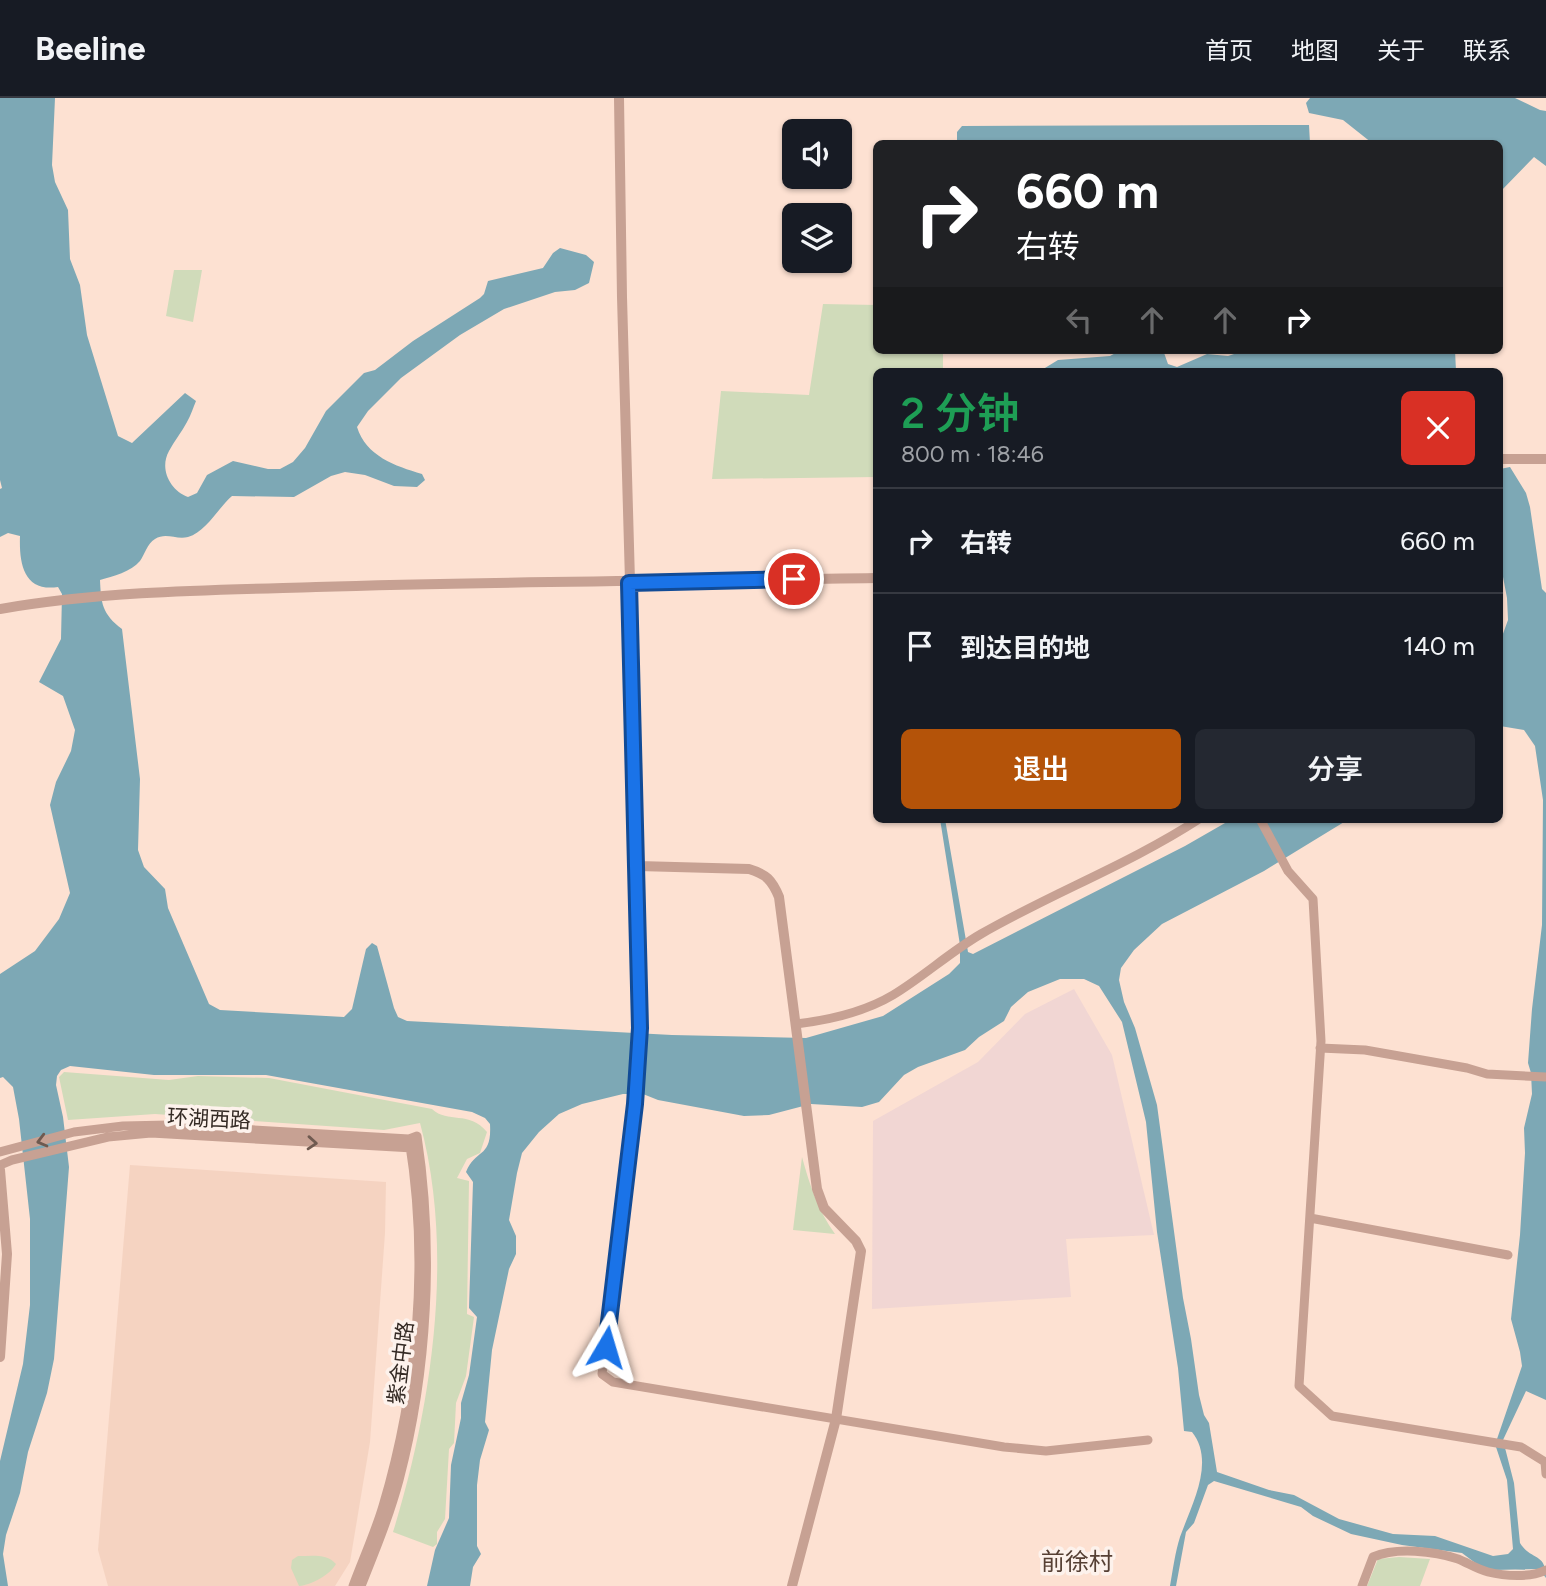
<!DOCTYPE html>
<html lang="zh">
<head>
<meta charset="utf-8">
<style>
	body { margin:0; font-family:Figtree,"Noto Sans SC",sans-serif; background:#242831; color:#f1f3f6; height:100vh; display:flex; flex-direction:column; font-size:26px; white-space:nowrap }
	* { box-sizing:border-box; margin:0 }
	p { font-size:23px; color:#9ea1a6 }
	.icon { flex:none; width:38px; height:38px; fill:none; stroke:currentColor; stroke-width:2; stroke-linecap:round; stroke-linejoin:round }
	.map { position:relative; flex:1; overflow:hidden }
	.sheet { position:absolute; left:873px; top:270px; width:630px; height:455px; display:flex; flex-direction:column; background:#171b24; border-radius:10px; box-shadow:0 2px 5px #0004 }
	.sheet>* { flex:none }
	.top-card { position:absolute; left:873px; top:42px; width:630px; height:214px; border-radius:10px; box-shadow:0 2px 5px #0004; background:#202124; color:#fff; overflow:hidden }
	.controls { position:absolute; left:782px; top:21px; display:grid; gap:14px }
	.controls a { display:grid; place-items:center; width:70px; height:70px; border-radius:10px; background:#171b24; box-shadow:0 2px 5px #0004; font-size:35px }
	.pin { position:absolute; display:grid; place-items:center; width:60px; height:60px; color:#fff; margin:-30px; border:4px solid #fff; border-radius:50%; box-shadow:0 2px 7px #0007 }
	.me { position:absolute; width:77px; margin:-38px; rotate:7deg; stroke-linejoin:round; filter:drop-shadow(0 0 5px #0008) }
	.turn { display:flex; align-items:center; gap:24px; height:147px; padding:0 28px; font-size:32px }
	.turn .icon { width:91px; height:91px; stroke-width:2.5 }
	.turn b { display:block; font-size:49px; line-height:60px }
	.lanes { display:flex; align-items:center; height:66px; padding:0 28px; background:#0003; justify-content:center; gap:35px; direction:ltr }
	.lanes .off { opacity:.35 }
	.round { display:grid; place-items:center; flex:none; width:74px; height:74px; border-radius:10px; background:#242831 }
	.headline { display:flex; align-items:center; justify-content:space-between; height:119px; padding:0 28px }
	h1 { font-size:42px; font-weight:600; line-height:52px; color:#1e9e55 }
	.primary-button { display:flex; gap:14px; margin-top:auto; padding:14px 28px }
	.primary-button a { flex:1; height:80px; border-radius:10px; background:#b45309; color:#fff; font-size:28px; font-weight:600; line-height:80px; text-align:center }
	.primary-button a+a { background:#242831; color:#f1f3f6 }
	ul { padding:0; list-style:none }
	li { display:flex; align-items:center; gap:21px; height:105px; padding:0 28px; border-top:2px solid #363941 }
	li div { flex:1 }
	li b { display:block; font-size:26px }
	li em { font-style:normal }
	header { display:flex; align-items:center; gap:42px; box-sizing:border-box; height:98px; padding:0 35px; background:#171b24; border-bottom:2px solid #363941 }
	header strong { font-size:33px }
	nav { display:flex; gap:38px; margin-inline-start:auto; font-size:24px }
	.map>svg:first-child { display:block }
</style>
</head>
<body>
<header>
<strong>Beeline</strong>
<nav><a>首页</a><a>地图</a><a>关于</a><a>联系</a></nav>
</header>
<div class="map">
<svg width="1546" height="1488" viewBox="0 0 1546 1488">
	<rect width="100%" height="100%" fill="#fde1d2"/>
	<path fill="#f1d6d3" d="M1074,891L1112,957L1154,1137L1066,1141L1071,1199L872,1211L873,1023L978,964L1025,916Z"/>
	<path fill="#f5d3c1" d="M130,1067L386,1084L385,1135L370,1344L350,1464L335,1488H108L98,1452Z"/>
	<path fill="#d0dbba" d="M174,172H202L193,224L166,218Z
		M823,206L877,207V252H943V273H877V379L712,381L721,293L809,297Z
		M64,974L169,982L198,978L269,980L432,1011C448,1026 469,1012 487,1034L480,1055L467,1061L457,1080L469,1083L467,1216L474,1219L466,1278L456,1305L454,1345L449,1351L445,1421L437,1434V1446L433,1449L393,1434C432,1309 455,1153 420,1025L384,1032L155,1016L68,1022L59,979Z
		M802,1059C810,1088 818,1112 835,1136L793,1132Z
		M298,1458C311,1458 327,1455 336,1466C330,1477 311,1487 299,1488L291,1470L292,1462Z
		M1399,1459L1430,1461L1420,1488H1367L1378,1461Z"/>
	<path fill="#7da8b5" d="M0,0H55L52,67L55,84L68,112L70,161L80,187L87,237L118,338L132,345L185,295L196,303C193,310 191,317 187,324C182,334 174,343 169,353C159,371 170,392 188,399L197,395L207,377L233,363L268,371H280L293,364L305,350L326,313L364,275L375,272L413,243L480,200L484,196L488,183L543,170L553,155L560,150L586,157L594,164L589,185L575,192L555,194L504,211L460,237L401,280L368,313L357,329C366,358 395,368 422,376L425,382L417,389L394,388L365,377L345,374L331,378L294,399L232,398C218,410 206,434 188,439C176,442 166,434 155,441C147,446 145,456 140,463C131,474 113,478 100,482C101,505 102,516 122,531L140,681L138,752L144,769L165,791L168,810L209,906L220,912L344,919L352,911L366,851L372,845L377,848L394,910L398,919L407,923L672,937L806,940L883,918L949,876L960,865V847L940,721H945L968,854L973,856L1185,748L1232,721H1349L1264,773L1162,826L1134,852L1121,870L1119,882L1124,904L1135,930L1157,1007L1183,1200L1191,1241L1199,1297L1204,1317L1209,1325L1217,1374L1269,1392L1294,1397L1339,1421L1393,1436L1435,1438L1493,1458L1508,1456L1513,1451L1507,1382L1496,1349L1497,1341L1522,1268L1520,1254L1511,1221L1520,1137L1525,1055L1524,1030L1532,996L1531,975L1528,965L1532,911L1542,827L1543,702L1535,648L1524,632L1500,628V544L1508,522L1507,500L1500,463V371L1510,369L1526,395L1530,409L1542,491L1546,495V1302L1526,1293L1503,1342L1514,1385L1520,1445C1531,1463 1546,1454 1546,1480L1539,1471L1493,1472L1478,1467L1462,1455L1402,1447L1351,1436L1313,1418L1301,1409L1214,1383L1208,1387L1194,1425L1186,1434L1176,1488H1170C1173,1471 1175,1455 1180,1439C1191,1408 1216,1364 1192,1334L1184,1333L1178,1270L1157,1134L1146,1024L1122,924L1099,888L1084,881H1060L1028,894L1011,909L1004,923L979,939L965,952L918,969L904,977L879,1004L862,1009L811,1006L769,1017L744,1018L658,1002L643,996H623L582,1006L559,1016L539,1034L522,1055L517,1075L509,1122L516,1138V1156L509,1171L492,1252L485,1324L489,1332L480,1362L477,1387V1448L481,1456L473,1469L470,1488H427L435,1452L449,1420L451,1367L461,1320V1305L469,1277L477,1219L469,1210L473,1084L466,1074C476,1050 492,1061 490,1026L485,1020L472,1014L266,977H154L70,968L61,972L57,978L56,987L63,1019L69,1069L54,1261L47,1295L28,1354L20,1395L6,1437L3,1456L8,1488H0V1363L23,1266L30,1207V1121L19,1021L13,989L3,979L0,980V876L35,853L59,821L70,795L50,707L56,684L71,653L75,632L63,598L39,584L61,541L62,496L58,489C24,494 19,466 20,438L8,435L0,439V391L2,390L0,382Z
		M1310,0H1515L1540,12L1546,13V68L1534,59L1500,94V46L1372,45L1343,22L1309,15L1306,5Z
		M1309,27L1310,45H957V34L962,28Z
		M1121,252H1163L1168,266L1177,269L1207,256L1228,258L1246,252H1455L1456,273H1318L1303,270L1269,273H1040L1058,262L1110,258Z"/>
	<g fill="none" stroke-linecap="round" stroke-linejoin="round">
		<path stroke="#c7a193" stroke-width="9" d="M1260,721L1288,773L1313,801L1321,943L1299,1288L1332,1318L1521,1349L1545,1364L1546,1376
			M638,768L640,930L635,1006L602,1276L613,1284L1004,1349L1046,1353L1148,1342
			M796,926C829,922 863,915 893,897C923,879 950,854 981,836C1052,795 1130,766 1199,721
			M1320,950L1365,952L1467,970L1487,976L1546,979
			M0,1054L74,1034L123,1028L169,1027L409,1041L417,1038C434,1150 428,1273 399,1382C389,1419 375,1453 361,1488
			M0,1067L12,1062L108,1039L151,1035L413,1050
			M1310,1120L1508,1157
			M353,1488C363,1461 375,1435 383,1408C418,1291 429,1162 409,1041
			M1362,1488L1373,1459C1396,1449 1434,1453 1458,1461C1468,1465 1477,1471 1488,1474C1504,1478 1531,1480 1546,1472"/>
		<path stroke="#c7a193" stroke-width="10" d="M619,0L622,199L638,768L749,771C766,776 772,782 779,799L817,1091L824,1110L856,1143L861,1153L836,1321L792,1488
			M1500,361H1546
			M0,511C105,493 210,492 316,489C503,483 690,483 877,480
			M0,1072L7,1156L0,1259"/>
	</g>
	<defs><path id="oneway-chevron" d="M-2-3.5L2.5 0L-2 3.5" fill="none" stroke-width="1.6" stroke-linecap="round" stroke-linejoin="round" transform="scale(1.75)"/></defs>
	<g stroke="#6f5a50">
		<use href="#oneway-chevron" transform="translate(42 1043) rotate(165)"/>
		<use href="#oneway-chevron" transform="translate(312 1045) rotate(4)"/>
	</g>
	<g fill="none" stroke-linecap="round" stroke-linejoin="round">
		<defs>
			<path id="route" d="M606,1249L635,1006L640,930L629,485L794,481"/>
		</defs>
		<use href="#route" stroke="#114b97" stroke-width="18"/>
		<use href="#route" stroke="#1a73e8" stroke-width="12"/>
	</g>
	<g text-anchor="middle" stroke-width="7" stroke-linejoin="round" paint-order="stroke">
		<g font-size="21" fill="#342a24" stroke="#fdf2ec">
			<text transform="translate(209 1021) rotate(3)" y="7">环湖西路</text>
			<text transform="translate(401 1265) rotate(-83)" y="7">紫金中路</text>
		</g>
		<g font-size="24" fill="#564034" stroke="#fdf2ec">
			<text x="1077" y="1472">前徐村</text>
		</g>
	</g>
</svg>
<div class="controls">
<a><svg class="icon" aria-label="sound" viewBox="0 0 24 24"><path d="M4 9h4l5-4v14l-5-4H4zM17 9q2 3 0 6"/></svg></a>
<a><svg class="icon" aria-label="layers" viewBox="0 0 24 24"><path d="M12 4l9 5-9 5-9-5zM3 14l9 5 9-5"/></svg></a>
</div>
<div class="pin" style="left:794px;top:481px;background:#d93025"><svg class="icon" aria-label="arrive" viewBox="0 0 24 24"><path d="M6 21V4h12l-3 4 3 4H6"/></svg></div>
<svg class="me" style="left:606px;top:1249px" viewBox="-20 -20 40 40"><path d="M0-17L14 15 0 8-14 15z" fill="#1a73e8" stroke="#fff" stroke-width="4"/></svg>
<div class="top-card">
<div class="turn"><svg class="icon" aria-label="right" viewBox="0 0 24 24"><path d="M7 20v-9h11M14 6l5 5-5 5"/></svg><div><b>660 m</b>右转</div></div>
<div class="lanes"><svg class="icon off" aria-label="left" viewBox="0 0 24 24"><path d="M17 20v-9H6M10 6l-5 5 5 5"/></svg><svg class="icon off" aria-label="ahead" viewBox="0 0 24 24"><path d="M12 20V5M6 11l6-6 6 6"/></svg><svg class="icon off" aria-label="ahead" viewBox="0 0 24 24"><path d="M12 20V5M6 11l6-6 6 6"/></svg><svg class="icon" aria-label="right" viewBox="0 0 24 24"><path d="M7 20v-9h11M14 6l5 5-5 5"/></svg></div>
</div>
<section class="sheet">
<div class="headline"><div><h1>2 分钟</h1><p>800 m · 18:46</p></div><a class="round" style="background:#d93025;color:#fff"><svg class="icon" aria-label="close" viewBox="0 0 24 24"><path d="M6 6l12 12M18 6L6 18"/></svg></a></div>
<ul>
<li><svg class="icon" aria-label="right" viewBox="0 0 24 24"><path d="M7 20v-9h11M14 6l5 5-5 5"/></svg><div><b>右转</b></div><em>660 m</em></li>
<li><svg class="icon" aria-label="arrive" viewBox="0 0 24 24"><path d="M6 21V4h12l-3 4 3 4H6"/></svg><div><b>到达目的地</b></div><em>140 m</em></li>
</ul>
<div class="primary-button"><a>退出</a><a>分享</a></div>
</section>
</div>
</body>
</html>
